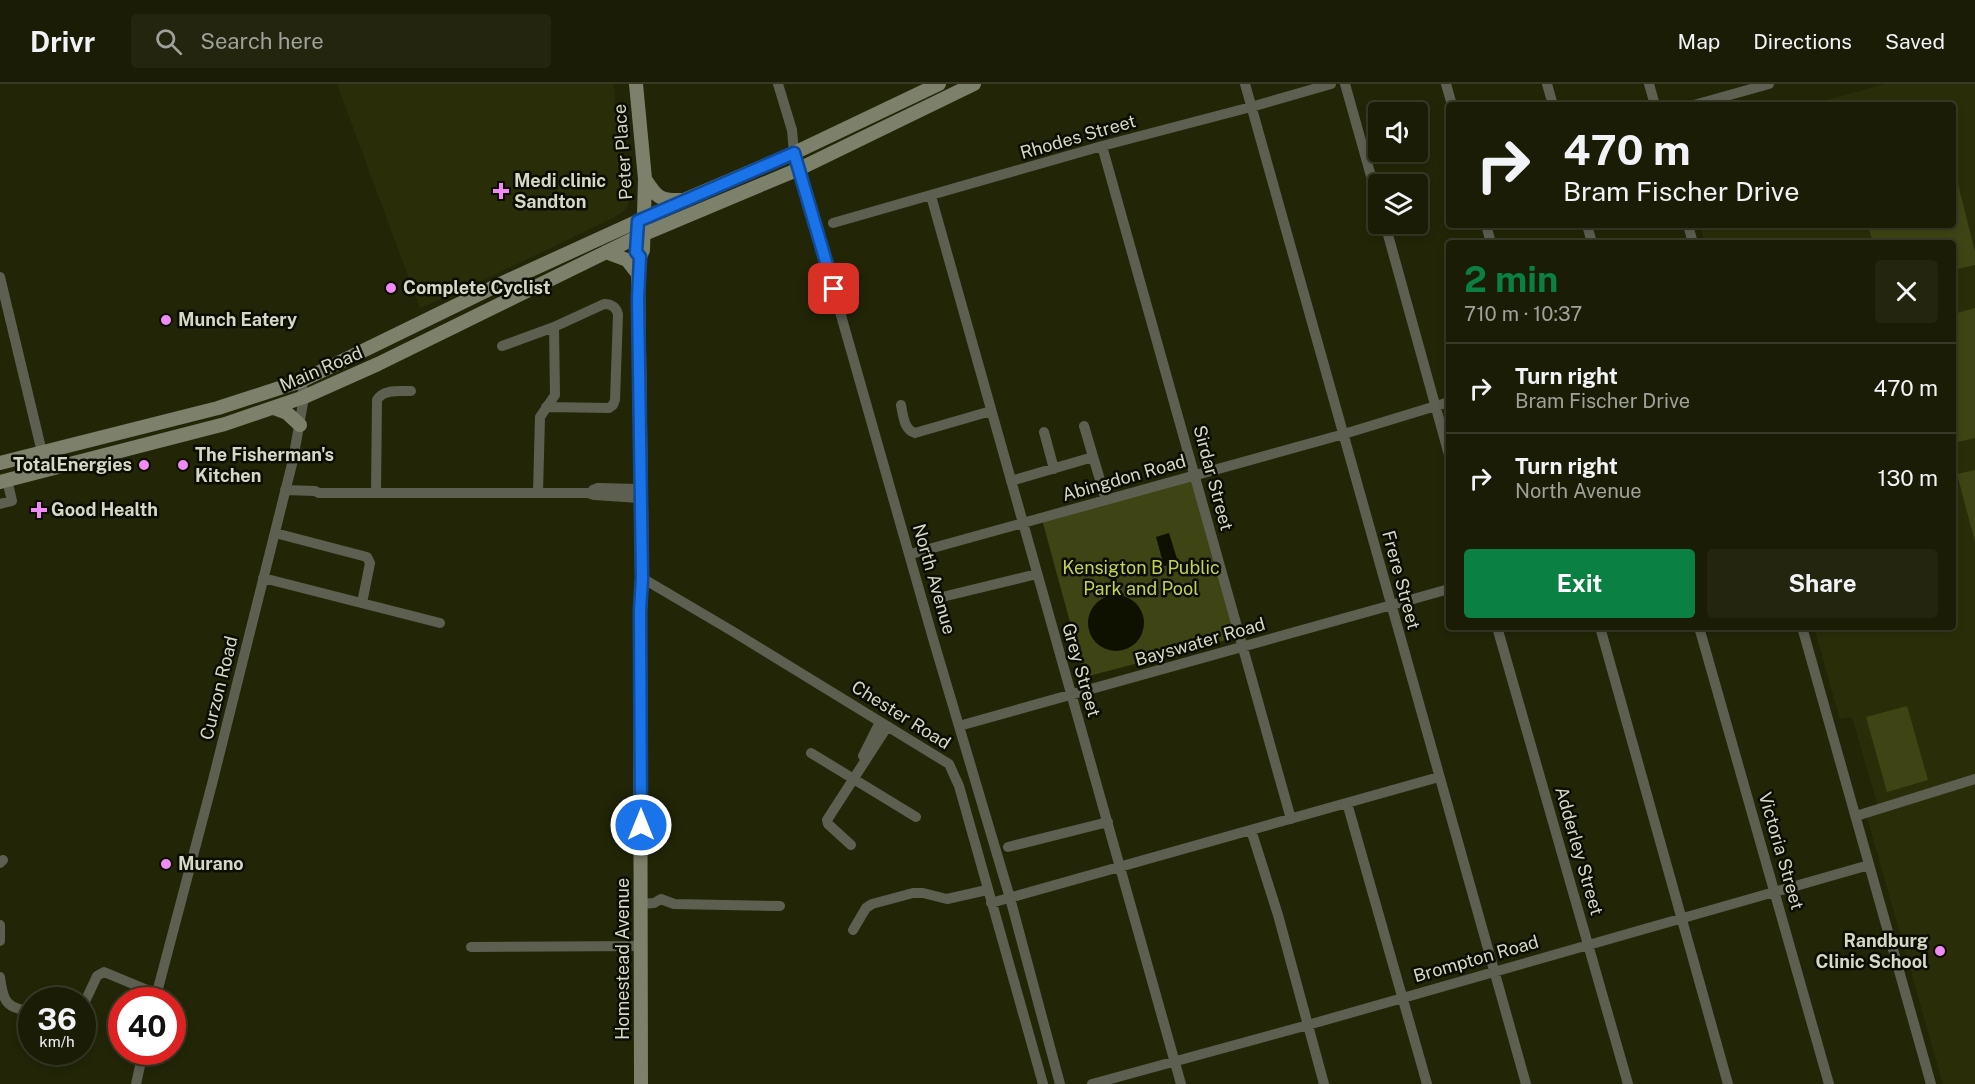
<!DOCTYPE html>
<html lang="en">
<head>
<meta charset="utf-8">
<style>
	body { margin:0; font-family:"Public Sans",sans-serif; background:#23250f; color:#f1f3f6; height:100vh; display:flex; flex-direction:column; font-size:22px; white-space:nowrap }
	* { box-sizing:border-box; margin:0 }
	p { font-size:20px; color:#9fa19a }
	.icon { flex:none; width:33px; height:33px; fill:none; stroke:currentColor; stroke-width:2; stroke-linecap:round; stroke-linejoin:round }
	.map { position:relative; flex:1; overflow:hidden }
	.details { position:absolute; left:1446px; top:156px; width:510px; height:390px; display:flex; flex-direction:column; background:#1a1c05; border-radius:6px; box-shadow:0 3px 9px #0003,0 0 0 2px #383a27 }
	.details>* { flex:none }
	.top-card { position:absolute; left:1446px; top:18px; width:510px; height:126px; border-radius:6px; box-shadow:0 3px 9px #0003,0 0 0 2px #383a27; background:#1a1c05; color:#f1f3f6; overflow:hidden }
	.controls { position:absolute; left:1368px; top:18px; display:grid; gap:12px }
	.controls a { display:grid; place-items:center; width:60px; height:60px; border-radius:6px; background:#1a1c05; box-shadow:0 3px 9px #0003,0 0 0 2px #383a27; font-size:30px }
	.speed { position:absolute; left:18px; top:903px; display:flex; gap:12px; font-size:30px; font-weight:700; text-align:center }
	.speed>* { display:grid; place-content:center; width:78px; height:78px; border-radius:50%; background:#1a1c05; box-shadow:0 3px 9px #0003,0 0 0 2px #383a27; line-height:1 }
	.speed small { font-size:15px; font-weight:400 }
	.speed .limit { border:9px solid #d22; background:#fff; color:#111 }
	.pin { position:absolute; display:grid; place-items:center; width:51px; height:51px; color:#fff; margin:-26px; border-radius:12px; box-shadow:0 3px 9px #0006 }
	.me { position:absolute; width:66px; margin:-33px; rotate:0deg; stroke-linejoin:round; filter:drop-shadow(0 0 4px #0008) }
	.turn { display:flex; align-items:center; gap:21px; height:126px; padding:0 18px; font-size:27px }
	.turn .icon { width:78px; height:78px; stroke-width:2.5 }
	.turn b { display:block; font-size:42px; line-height:51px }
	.round { display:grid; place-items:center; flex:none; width:63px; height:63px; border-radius:6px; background:#23250f }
	.head { display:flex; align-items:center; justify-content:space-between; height:102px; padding:0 18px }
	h1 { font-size:36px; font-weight:700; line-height:45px; color:#0b8043 }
	.button { display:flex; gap:12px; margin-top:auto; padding:12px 18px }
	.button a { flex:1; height:69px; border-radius:6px; background:#0b8043; color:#fff; font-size:24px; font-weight:700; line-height:69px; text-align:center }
	.button a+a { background:#23250f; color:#f1f3f6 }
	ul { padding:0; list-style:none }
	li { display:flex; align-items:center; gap:18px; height:90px; padding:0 18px; border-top:2px solid #383a27 }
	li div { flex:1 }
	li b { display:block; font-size:22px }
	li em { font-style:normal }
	header { display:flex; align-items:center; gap:36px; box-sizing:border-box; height:84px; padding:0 30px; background:#1a1c05; border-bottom:2px solid #383a27 }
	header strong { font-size:28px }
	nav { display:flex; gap:33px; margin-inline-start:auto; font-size:21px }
	.search { width:420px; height:54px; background:#23250f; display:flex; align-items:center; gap:15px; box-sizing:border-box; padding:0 21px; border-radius:6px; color:#9fa19a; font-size:22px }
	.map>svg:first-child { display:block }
</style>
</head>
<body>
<header>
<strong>Drivr</strong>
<div class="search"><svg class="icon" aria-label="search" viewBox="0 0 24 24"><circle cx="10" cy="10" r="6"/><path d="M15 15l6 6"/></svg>Search here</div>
<nav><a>Map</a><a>Directions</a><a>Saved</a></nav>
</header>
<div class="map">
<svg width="1975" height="1000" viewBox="0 0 1975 1000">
	<rect width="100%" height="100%" fill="#222607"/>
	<path fill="#2a2e08" d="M337,0H613L629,119L624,127L613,134L471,202L420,224Z
		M1885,0H1975V1000H1943L1867,733L1880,729L1852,633L1840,635L1814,543H1953V159H1705L1700,141H1953V21H1809Z"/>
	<path fill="#3f4414" d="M1953,80L1975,168V181L1953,186V159H1873L1868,141H1953Z
		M1975,224V354L1953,359V230Z
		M1975,386V458L1957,390Z
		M1197,387L1238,553L1085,593L1041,432Z
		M1907,622L1928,696L1887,708L1866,633Z"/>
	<path fill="#0e1000" d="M1169,449L1178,478L1164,482L1156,453Z
		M1088 539a28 28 0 1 1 56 0a28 28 0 1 1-56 0Z"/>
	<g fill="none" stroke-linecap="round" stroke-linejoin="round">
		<path stroke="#5d5f51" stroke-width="10" d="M778,0L792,46L794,69L819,154L934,558L1010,814L1060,1000
			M1245,0L1526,1000
			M1345,0L1378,117
			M1446,0L1452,21
			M1547,0L1553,21
			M1649,0L1655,21
			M1694,21L1769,0
			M1102,62L1291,735
			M931,112L1181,1000
			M833,139L1102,62L1251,23L1331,0
			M1385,140L1449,371
			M1486,141L1491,159
			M1587,141L1592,159
			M1688,141L1693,159
			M0,193L46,385
			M502,262L554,243
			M901,321C903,331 904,346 915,349L991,327
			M1084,342L1106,416
			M1044,348L1054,385
			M1011,397L1093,373
			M285,406L315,407L319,409H588L594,411L640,414
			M593,406L598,404L640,405
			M376,408L377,316C383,305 399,307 411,307
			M538,409L540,333L555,311L554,243L604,220C612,220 616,223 618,230L615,316L613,321L609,324L546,323
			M0,420L12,417L7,396
			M275,449L367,473L370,479L362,519
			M911,470L1344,350L1449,318
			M263,494L440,539
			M642,494L732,547L949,680L959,702L1043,1000
			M938,514L1037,490
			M1497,543L1628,1000
			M1600,543L1728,1000
			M1699,543L1829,1000
			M1802,543L1931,1000
			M959,642L1449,505
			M811,669L916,733
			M863,672L880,638
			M1347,719L1427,1000
			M1856,732L1975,695
			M1251,746L1278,831L1324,1000
			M851,761L828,740L827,736L887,643
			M1008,763L1108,738
			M0,779L3,776
			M991,819L1439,693
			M641,820L654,819L661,815L674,820L780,822
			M0,841V857
			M853,846L866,824L872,820L913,809H923L947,815L987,806
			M471,863L640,862
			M0,893C3,917 6,925 32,927
			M155,916L212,700L293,376L304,313L301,297
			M82,924L97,892L104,888L157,910
			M136,1000L143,968
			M1092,1000L1308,941L1869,781"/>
		<path stroke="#7d816b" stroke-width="14" d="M636,0L645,95L643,166L640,173L638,190L642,494L640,526L641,1000
			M645,95C656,112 659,117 681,116
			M606,168L627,176L638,190
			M274,324L287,329L300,341
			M0,379L218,324L301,297L498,201L684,116L794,69L939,0
			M0,398L225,340L304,313L378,280L637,153L799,85L974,0"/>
	</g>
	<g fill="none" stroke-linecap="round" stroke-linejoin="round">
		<defs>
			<path id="route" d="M641,741L640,526L642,494L638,214L640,173L636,168L638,137L794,69L834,205"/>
		</defs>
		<use href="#route" stroke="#114b97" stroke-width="15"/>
		<use href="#route" stroke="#1a73e8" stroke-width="10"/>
	</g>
	<g fill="#f08bf6" stroke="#0c0e03" stroke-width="2">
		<path d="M498 98h6v6h6v6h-6v6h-6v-6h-6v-6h6z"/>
		<circle cx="391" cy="204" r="6"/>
		<circle cx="166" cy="236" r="6"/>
		<circle cx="144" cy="381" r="6"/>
		<circle cx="183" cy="381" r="6"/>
		<path d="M36 417h6v6h6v6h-6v6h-6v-6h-6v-6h6z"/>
		<circle cx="166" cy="780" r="6"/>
		<circle cx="1940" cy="867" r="6"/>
	</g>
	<g text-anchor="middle" stroke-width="5" stroke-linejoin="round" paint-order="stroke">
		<g font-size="18" fill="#d5d8c7" stroke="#0c0e03">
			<text transform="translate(1078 53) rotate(-16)" y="6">Rhodes Street</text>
			<text transform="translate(623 68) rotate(-94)" y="6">Peter Place</text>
			<text transform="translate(321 285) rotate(-23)" y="6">Main Road</text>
			<text transform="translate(1124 394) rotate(-16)" y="6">Abingdon Road</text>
			<text transform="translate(1213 394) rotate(75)" y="6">Sirdar Street</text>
			<text transform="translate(934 495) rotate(74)" y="6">North Avenue</text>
			<text transform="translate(1401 496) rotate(75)" y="6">Frere Street</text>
			<text transform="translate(1200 558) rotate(-16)" y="6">Bayswater Road</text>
			<text transform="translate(1081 586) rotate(74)" y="6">Grey Street</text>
			<text transform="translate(219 604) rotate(-76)" y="6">Curzon Road</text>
			<text transform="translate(901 631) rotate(32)" y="6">Chester Road</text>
			<text transform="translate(1579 767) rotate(74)" y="6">Adderley Street</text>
			<text transform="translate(1781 767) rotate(74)" y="6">Victoria Street</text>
			<text transform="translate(623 875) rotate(-90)" y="6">Homestead Avenue</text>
			<text transform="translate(1476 875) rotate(-16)" y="6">Brompton Road</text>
		</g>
		<g font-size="18" font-weight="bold" fill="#d5d8c7" stroke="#0c0e03" text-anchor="start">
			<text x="514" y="103">Medi clinic<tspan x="514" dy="21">Sandton</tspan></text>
			<text x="403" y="210">Complete Cyclist</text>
			<text x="178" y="242">Munch Eatery</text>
			<text x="195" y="377">The Fisherman's<tspan x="195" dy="21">Kitchen</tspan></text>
			<text x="132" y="387" text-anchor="end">TotalEnergies</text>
			<text x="51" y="432">Good Health</text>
			<text x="178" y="786">Murano</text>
			<text x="1928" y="863" text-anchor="end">Randburg<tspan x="1928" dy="21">Clinic School</tspan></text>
		</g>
		<g font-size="18" fill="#c3d155" stroke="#0c0e03">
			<text x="1141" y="490">Kensigton B Public<tspan x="1141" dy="21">Park and Pool</tspan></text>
		</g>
	</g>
</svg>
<div class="controls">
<a><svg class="icon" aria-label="sound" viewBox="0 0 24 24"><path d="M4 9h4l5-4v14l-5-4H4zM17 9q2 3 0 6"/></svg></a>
<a><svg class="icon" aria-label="layers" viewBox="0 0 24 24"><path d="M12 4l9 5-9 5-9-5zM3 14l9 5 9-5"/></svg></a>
</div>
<div class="speed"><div>36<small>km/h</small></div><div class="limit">40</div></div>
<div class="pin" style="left:834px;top:205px;background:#d93025"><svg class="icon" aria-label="arrive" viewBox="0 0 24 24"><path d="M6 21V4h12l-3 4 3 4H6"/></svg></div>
<svg class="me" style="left:641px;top:741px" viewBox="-20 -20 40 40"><circle r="17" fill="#1a73e8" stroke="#fff" stroke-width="3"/><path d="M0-11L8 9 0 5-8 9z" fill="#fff"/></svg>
<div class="top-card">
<div class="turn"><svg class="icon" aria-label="right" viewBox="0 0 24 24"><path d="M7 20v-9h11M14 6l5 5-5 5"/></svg><div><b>470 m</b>Bram Fischer Drive</div></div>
</div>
<section class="details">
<div class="head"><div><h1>2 min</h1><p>710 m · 10:37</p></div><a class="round"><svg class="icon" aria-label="close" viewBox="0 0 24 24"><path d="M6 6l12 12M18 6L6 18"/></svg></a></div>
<ul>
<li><svg class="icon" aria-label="right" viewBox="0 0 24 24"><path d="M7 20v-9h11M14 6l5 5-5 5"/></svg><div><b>Turn right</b><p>Bram Fischer Drive</p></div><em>470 m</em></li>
<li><svg class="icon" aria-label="right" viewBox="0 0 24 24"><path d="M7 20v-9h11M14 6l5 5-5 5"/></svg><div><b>Turn right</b><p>North Avenue</p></div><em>130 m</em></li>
</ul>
<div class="button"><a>Exit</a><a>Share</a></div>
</section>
</div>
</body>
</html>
